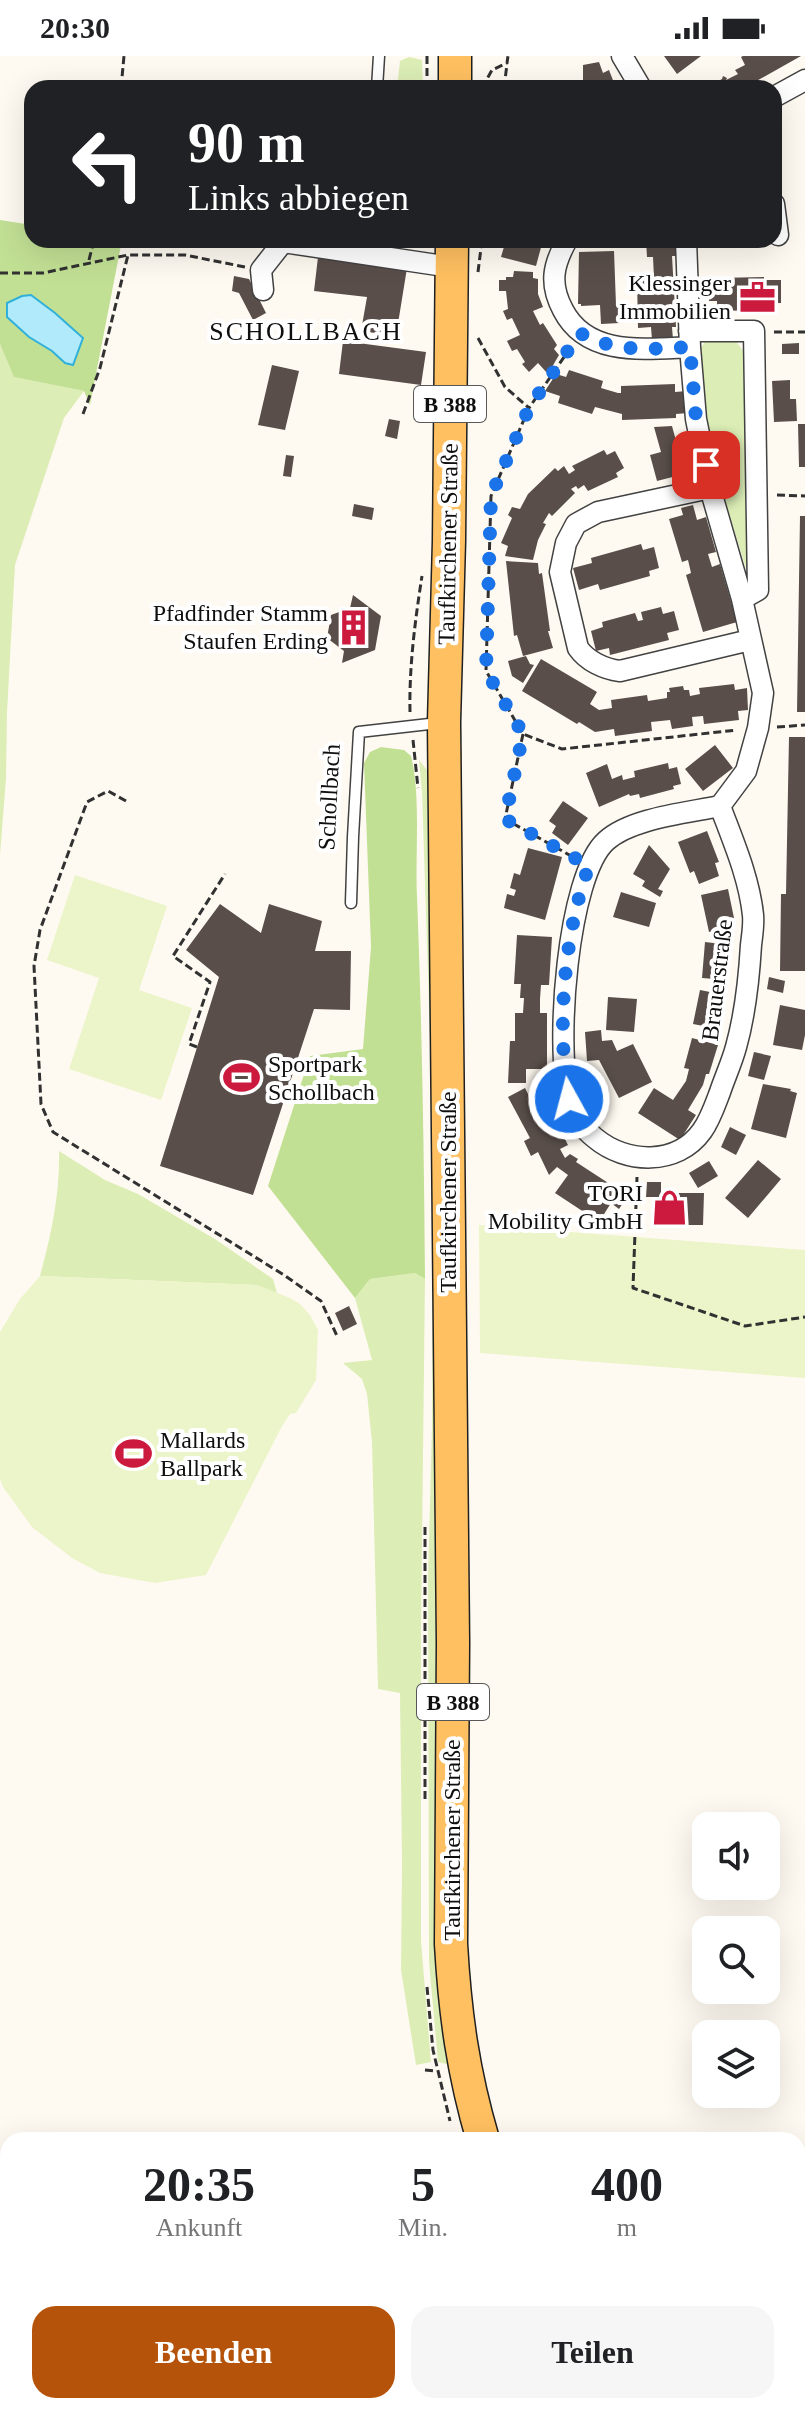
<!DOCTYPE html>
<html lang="de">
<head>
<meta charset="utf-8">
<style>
	body { margin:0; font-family:"Times New Roman",serif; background:#f6f6f6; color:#202124; height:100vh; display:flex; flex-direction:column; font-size:30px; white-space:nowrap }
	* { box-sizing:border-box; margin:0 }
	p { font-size:26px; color:#757577 }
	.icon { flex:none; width:44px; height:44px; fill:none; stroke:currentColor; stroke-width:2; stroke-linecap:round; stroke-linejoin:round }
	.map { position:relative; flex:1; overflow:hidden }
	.side { position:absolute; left:0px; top:2076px; width:806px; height:282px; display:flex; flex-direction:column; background:#fff; border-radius:24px 24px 0 0; box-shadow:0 8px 32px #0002 }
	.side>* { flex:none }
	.guide { position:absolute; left:24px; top:24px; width:758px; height:168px; border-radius:24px; box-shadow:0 8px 32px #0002; background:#202124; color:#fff; overflow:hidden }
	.buttons { position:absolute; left:692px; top:1756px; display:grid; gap:16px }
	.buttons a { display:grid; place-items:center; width:88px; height:88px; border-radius:16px; background:#fff; box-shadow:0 8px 32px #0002; font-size:40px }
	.pin { position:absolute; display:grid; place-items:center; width:68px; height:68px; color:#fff; margin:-34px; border-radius:16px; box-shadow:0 4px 12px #0006 }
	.me { position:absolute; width:88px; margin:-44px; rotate:353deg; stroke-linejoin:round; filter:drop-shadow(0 0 6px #0008) }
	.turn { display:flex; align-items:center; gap:28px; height:168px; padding:0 32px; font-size:36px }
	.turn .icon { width:104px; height:104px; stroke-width:2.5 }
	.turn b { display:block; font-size:56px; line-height:68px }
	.eta { display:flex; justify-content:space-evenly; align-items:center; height:136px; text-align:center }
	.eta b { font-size:48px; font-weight:700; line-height:56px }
	.cta { display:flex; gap:16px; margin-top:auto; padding:16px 32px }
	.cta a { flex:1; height:92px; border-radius:24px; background:#b45309; color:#fff; font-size:32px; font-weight:700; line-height:92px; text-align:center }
	.cta a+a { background:#f6f6f6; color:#202124 }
	.status { display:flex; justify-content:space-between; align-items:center; height:56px; padding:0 40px; background:#fff; direction:ltr }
	.status svg { height:22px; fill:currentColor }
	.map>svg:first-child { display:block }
</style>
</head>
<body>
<div class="status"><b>20:30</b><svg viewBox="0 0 49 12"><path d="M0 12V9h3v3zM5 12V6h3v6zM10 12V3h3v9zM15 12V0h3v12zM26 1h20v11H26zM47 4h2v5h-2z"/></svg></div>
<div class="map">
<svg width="805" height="2357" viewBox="0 0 805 2357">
	<rect width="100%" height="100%" fill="#fffaf1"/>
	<path fill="#dceeb6" d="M409,1L422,4L423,32H397L400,5Z
		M712,282L735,284L747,300L751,511L747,516L721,431L708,371L699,294L705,286Z
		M0,288L15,321L84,335L64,362L15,509L7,657L6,722L0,799Z
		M419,704L427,714L429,738L450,2009L438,2006L429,1906L428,1522L432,1372L433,1072L422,736Z
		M59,1095L105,1124L138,1138L215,1183L273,1223L277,1237L256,1229L40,1220C51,1179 60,1139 59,1095Z
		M415,1217L425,1223L421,1579V1885L431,2006L416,2009L401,1914L402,1806L400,1637L378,1633L372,1386L367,1338L362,1323L343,1307L372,1304L355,1242L370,1223Z"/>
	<path fill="#c2e094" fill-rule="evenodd" d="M0,164L32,169V184H122L90,349L84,335L14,321L0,288ZM31,239L55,257L65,307L52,295L29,281Z
		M381,691L404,694L411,700C421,739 415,798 417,840C422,967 424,1095 425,1223L415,1217L370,1223L355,1242L268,1130L310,1000L363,993L371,891L364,707L370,696Z"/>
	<path fill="#ecf4c9" d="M75,819L167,850L139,934L192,952L161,1044L69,1013L99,922L47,904Z
		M479,1169L805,1194V1322L480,1297Z
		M40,1220L257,1229L290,1242L300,1248L310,1259L318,1274L316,1324L296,1357L290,1358L281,1372L206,1519L155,1527L100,1517L72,1502L32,1471L3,1431L0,1423V1276L20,1243Z"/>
	<path fill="#b1ebfb" stroke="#31b0d9" stroke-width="2" d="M31,239L55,257L83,282L73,309L65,307L52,295L29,281L7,261V247L22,240Z"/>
	<path fill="#594e4a" d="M664,0H701L677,18Z
		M743,0H801L744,32H706L722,23L723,20L727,22L726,24L738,18L735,14L745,9L741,1Z
		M599,6L603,17L609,14L616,32H581L579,27L583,25V9Z
		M506,184H543L536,210L501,201Z
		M646,184H677V200H672L676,271H672L673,284H652L651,271L638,272L637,222H654L653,201H647Z
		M614,195L616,249H619L620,267L601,268L600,249L581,250V248H578L579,196Z
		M318,201L407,212L396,280L361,275L367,241L314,235Z
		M514,215L533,216V222L538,223V238L543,251L533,255L540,269L543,267L557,289L554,293L559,299L548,318L538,307L529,316L522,308L525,306L517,293L512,295L507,285L520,279L512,262L507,264L503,255L508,253L506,235H499V224H506V221H513Z
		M234,220L249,223L266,257L253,264L239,237L232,235Z
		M764,221V224H781V247H765V254L717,255V245H709V225H716V222Z
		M343,285L426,296L421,329L339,318Z
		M799,287V298H782V288Z
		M272,309L299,315L285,374L258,369Z
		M569,314L603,325L601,332L618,337H621V330L675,328V336L687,335L688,357L676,358V362L622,364V358L595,351L592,358L558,347L560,340L545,335L556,318L566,321Z
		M790,324V343H796L797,365L774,366L772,325Z
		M389,363L400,365L397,383L385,380Z
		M798,368H805V411H799Z
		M672,370L678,392L685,390L692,416L657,425L650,399L661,396L654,371Z
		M604,394L607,399L615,395L624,412L616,417L618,421L588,435L584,429L578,433L576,430L571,433L575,437L552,460L549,457L543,467L546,468L538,484L533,504L505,500L508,490L501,487L512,462L508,459L512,451L520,453L528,438L555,412L558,415L564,410L569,418L575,414L572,410Z
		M286,399L294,400L291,421L283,420Z
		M354,448L374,452L372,464L352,460Z
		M693,449L697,464L706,461L716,496L708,498L712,511L720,508L737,566L703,576L686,519L691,517L688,504L682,506L669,463L683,459L681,452Z
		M800,460H805V656H797Z
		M641,488L643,494L654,491L659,512L649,515L650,520L600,534L598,528L579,534L573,512L592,507L591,502Z
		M506,505L538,507L539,518L542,517L550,575H548L553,592L523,600L517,579L514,580Z
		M353,539L381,560L375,594L342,607L344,595L327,582L331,559L350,552Z
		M661,551L663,558L674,555L679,574L667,577L669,584L610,599L609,592L596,595L591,575L603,571L602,566L635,557L638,565L643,564L641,556Z
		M526,600L530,608L534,609L523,627L512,620L508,605Z
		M541,603L597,636L590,648L599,654L612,652L611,644L647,639L648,645L667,642V636H670L669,632L683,630L684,634H689L690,640L700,638L699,632L734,628L735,634L747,632L748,654L738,655L739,664L704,668L703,660L692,661L693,670L672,673L670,664L651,666L652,675L615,680L614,673L595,676L579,666L577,668L522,635Z
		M789,681H805V915H780L781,838H786Z
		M715,689L733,712L703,735L685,713Z
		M668,707L669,713L677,711L681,728L673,730L674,733L640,742L639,738L630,740L629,738L599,751L586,717L607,708L612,723L622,719L623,724L635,721L634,715Z
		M563,745L588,762L568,789L552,777L556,770L549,765Z
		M707,775L719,806L715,807L719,820L699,828L694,815L690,817L678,786Z
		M649,789L670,813L658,833L663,835L660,841L642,830L645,825L633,818Z
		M528,792L562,801L545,864L504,852L507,838L514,840L516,834L510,832L514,817L520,819Z
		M728,833L734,862L728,863L730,872L709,876L701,839Z
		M621,836L656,847L649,871L613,861Z
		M220,848L261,877L269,848L322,865L315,895H351L350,954L314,953L253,1139L160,1110L219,921L186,894Z
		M517,879L552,881L549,929H541L540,943V957H547V1013H526V1027H508L510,985H515V957H523L524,942H520L521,928H514Z
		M705,886L730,889L727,924L702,922Z
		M769,921L785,925L783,937L767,933Z
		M700,934L725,939L719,973L693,968Z
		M608,941L637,943L634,976L606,974Z
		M780,949L805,954V979L802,994L773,989Z
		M601,974L602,985L612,984L617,995L633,988L652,1026L619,1042L599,1004L587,1005L585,976Z
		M692,982L718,989L709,1018H706L703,1029L688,1054L696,1059L680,1084L638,1057L654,1032L673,1044L686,1025L689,1013L684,1012Z
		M754,996L771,1000L764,1024L748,1020Z
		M763,1028L791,1033L790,1035L797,1037L786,1082L751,1073Z
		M525,1032L531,1044L542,1038L568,1089L560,1093L565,1102L570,1098L578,1103L576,1106L619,1134L621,1132L629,1138L619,1153L611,1147L599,1166L555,1137L568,1119L557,1111L549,1119L538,1096L531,1100L524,1085L530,1082L508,1041Z
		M730,1071L746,1079L736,1099L721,1091Z
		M758,1104L781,1123L748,1162L725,1142Z
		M709,1105L718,1120L698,1132L689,1117Z
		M647,1126H661V1137H704L703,1169H655V1141H646Z
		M349,1250L357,1268L343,1275L335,1257Z"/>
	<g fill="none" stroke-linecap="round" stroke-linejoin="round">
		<defs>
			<path id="lane" d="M377,32L379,0
				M351,847L353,781L359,676L438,667"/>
			<path id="street" d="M622,0L641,32
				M774,41L805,24
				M774,148L778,179
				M567,184C553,209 549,228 563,254C587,301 645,293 690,291
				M686,184L690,291L696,363L710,432L742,543L763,637L758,672L746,715L720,750C687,757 631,762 606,785C567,820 555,992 569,1042C573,1057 582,1072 595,1082C626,1108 677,1110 702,1075C710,1064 715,1049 720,1036C725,1021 732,1006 736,991C745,959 749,923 751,889C752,880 754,869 753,859C749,821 733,785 720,750
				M263,234L261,214L283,186L451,211
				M689,275H754L758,534L742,543
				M710,432L598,456L576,468L566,487L560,516L578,592C587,605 604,613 620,615L750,584"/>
			<path id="primary" d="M455,32V0
				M452,184L449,485L444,666L453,1587L451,1888C455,1958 463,2016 483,2084
				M590,2350L593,2357"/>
		</defs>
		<use href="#lane" stroke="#424242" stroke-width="13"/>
		<use href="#street" stroke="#424242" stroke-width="23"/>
		<use href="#primary" stroke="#202020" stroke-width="35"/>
		<path stroke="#313131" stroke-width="3" stroke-dasharray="8 4" stroke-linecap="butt" d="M121,32L124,0
			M427,32V0
			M482,32L492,14L507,7L508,0
			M504,32L507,8
			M89,204L94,184
			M478,216L482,184
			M0,217H43L128,199H185L245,211
			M774,276H805
			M478,282L505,331L529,352
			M571,291L529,352L491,440L486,615L523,678L562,693L737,674
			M83,358L100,312L128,199
			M777,439L805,440
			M410,656C409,611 415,565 422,520
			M777,671L805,669
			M523,678L505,763L573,801
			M413,684L418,732
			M126,745L108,735L87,746L40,874L34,910L41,1048L53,1076L284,1219L321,1245L337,1280
			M197,991L189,988L210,926L173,900L225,818
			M637,1121L633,1232L745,1270L805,1261
			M425,1743V1467
			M427,1931L433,1994L450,2065
			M425,2014L436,2015"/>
		<use href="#lane" stroke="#fff" stroke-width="10"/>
		<use href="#street" stroke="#fff" stroke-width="20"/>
		<use href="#primary" stroke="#ffc061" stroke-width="32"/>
	</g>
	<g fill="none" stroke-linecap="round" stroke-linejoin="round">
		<path stroke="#1a73e8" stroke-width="14" stroke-dasharray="0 25.2" d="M569,1043C556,973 564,877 589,810L505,763L523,678L486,615L491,440L529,352L580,277C615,297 652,293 690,291L696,363L706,409"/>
	</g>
	<defs>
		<symbol id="office-bare" viewBox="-9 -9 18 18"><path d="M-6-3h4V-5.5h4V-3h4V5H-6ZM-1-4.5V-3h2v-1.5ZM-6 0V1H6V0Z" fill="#cc1a3e" stroke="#fff" stroke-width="2.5" paint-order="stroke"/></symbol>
		<symbol id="building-bare" viewBox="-9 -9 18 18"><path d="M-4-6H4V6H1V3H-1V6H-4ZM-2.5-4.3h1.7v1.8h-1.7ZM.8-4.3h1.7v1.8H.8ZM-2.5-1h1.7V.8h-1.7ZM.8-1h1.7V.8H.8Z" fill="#cc1a3e" stroke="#fff" stroke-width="2.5" paint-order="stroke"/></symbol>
		<symbol id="stadium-bare" viewBox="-9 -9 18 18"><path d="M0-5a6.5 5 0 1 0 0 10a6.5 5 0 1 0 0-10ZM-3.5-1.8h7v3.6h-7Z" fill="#cc1a3e" stroke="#fff" stroke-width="2.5" paint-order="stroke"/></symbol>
		<symbol id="shop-bare" viewBox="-9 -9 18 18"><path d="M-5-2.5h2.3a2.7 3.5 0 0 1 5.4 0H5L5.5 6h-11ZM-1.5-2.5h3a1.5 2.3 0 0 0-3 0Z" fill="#cc1a3e" stroke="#fff" stroke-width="2.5" paint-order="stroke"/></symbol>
	</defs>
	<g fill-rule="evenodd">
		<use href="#office-bare" x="732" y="216" width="51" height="51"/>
		<use href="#building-bare" x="328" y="546" width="51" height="51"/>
		<use href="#stadium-bare" x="216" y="996" width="51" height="51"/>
		<use href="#shop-bare" x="644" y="1126" width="51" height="51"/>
		<use href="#stadium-bare" x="108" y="1372" width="51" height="51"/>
	</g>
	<g text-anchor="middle" stroke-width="8" stroke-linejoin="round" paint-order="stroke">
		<g fill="#fff" stroke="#575757" stroke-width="2">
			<rect x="414" y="330" width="72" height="36" rx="6"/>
			<rect x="417" y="1628" width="72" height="36" rx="6"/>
		</g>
		<g font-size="22" font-weight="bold" fill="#0f0f0f">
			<text x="450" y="356">B 388</text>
			<text x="453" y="1654">B 388</text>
		</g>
		<g font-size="24" fill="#0f0f0f" stroke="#fff" text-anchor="end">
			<text x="731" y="235">Klessinger<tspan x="731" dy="28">Immobilien</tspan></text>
			<text x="328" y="565">Pfadfinder Stamm<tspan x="328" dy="28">Staufen Erding</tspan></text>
			<text x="268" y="1016" text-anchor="start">Sportpark<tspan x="268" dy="28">Schollbach</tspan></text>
			<text x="643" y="1145">TORI<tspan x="643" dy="28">Mobility GmbH</tspan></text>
			<text x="160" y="1392" text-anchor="start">Mallards<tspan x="160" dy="28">Ballpark</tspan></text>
		</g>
		<g font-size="24" fill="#0f0f0f" stroke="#fff">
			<text transform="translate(448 488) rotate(-89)" y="8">Taufkirchener Straße</text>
			<text transform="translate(329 741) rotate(-87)" y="8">Schollbach</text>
			<text transform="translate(717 924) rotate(-83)" y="8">Brauerstraße</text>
			<text transform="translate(448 1136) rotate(-90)" y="8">Taufkirchener Straße</text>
			<text transform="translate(452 1784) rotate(-90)" y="8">Taufkirchener Straße</text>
		</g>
		<g font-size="26" letter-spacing="2" fill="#0f0f0f" stroke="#fff">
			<text x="306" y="284">SCHOLLBACH</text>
		</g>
	</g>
</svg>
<div class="buttons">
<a><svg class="icon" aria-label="sound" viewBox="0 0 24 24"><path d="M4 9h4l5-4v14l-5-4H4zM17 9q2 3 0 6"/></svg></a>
<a><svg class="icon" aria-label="search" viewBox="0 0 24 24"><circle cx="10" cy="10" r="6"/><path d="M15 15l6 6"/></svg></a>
<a><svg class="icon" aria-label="layers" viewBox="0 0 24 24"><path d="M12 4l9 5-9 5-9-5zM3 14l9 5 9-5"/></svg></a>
</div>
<div class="pin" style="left:706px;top:409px;background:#d93025"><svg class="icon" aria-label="arrive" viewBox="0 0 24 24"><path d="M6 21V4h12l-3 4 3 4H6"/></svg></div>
<svg class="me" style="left:569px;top:1043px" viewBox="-20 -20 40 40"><circle r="17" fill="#1a73e8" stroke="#fff" stroke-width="3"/><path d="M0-11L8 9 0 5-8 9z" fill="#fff"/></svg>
<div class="guide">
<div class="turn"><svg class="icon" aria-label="left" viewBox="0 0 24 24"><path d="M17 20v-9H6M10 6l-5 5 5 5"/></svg><div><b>90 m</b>Links abbiegen</div></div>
</div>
<section class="side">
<div class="eta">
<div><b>20:35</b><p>Ankunft</p></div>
<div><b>5</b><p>Min.</p></div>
<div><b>400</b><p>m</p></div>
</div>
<div class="cta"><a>Beenden</a><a>Teilen</a></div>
</section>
</div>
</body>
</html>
